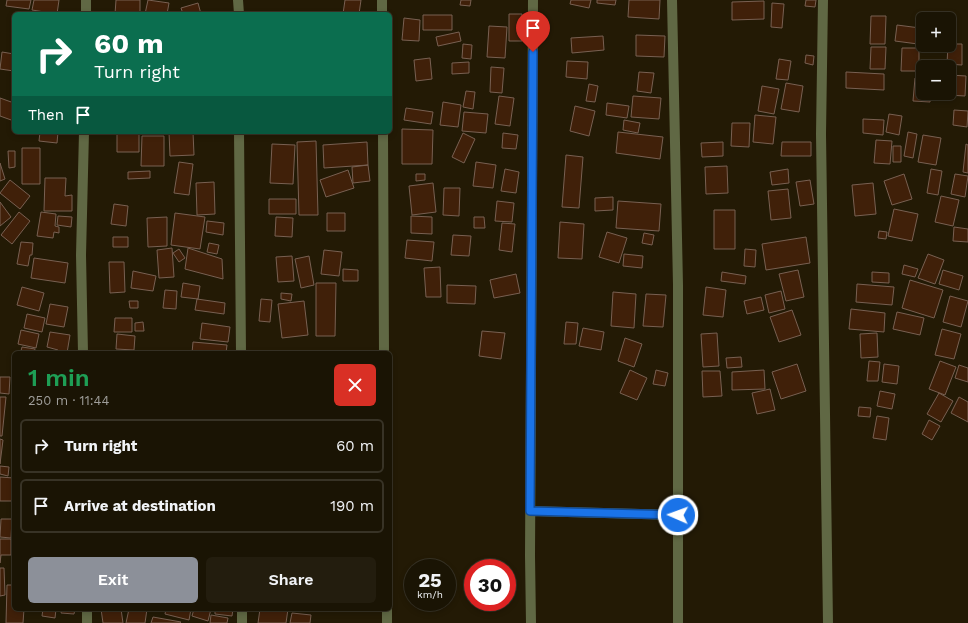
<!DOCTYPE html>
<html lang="en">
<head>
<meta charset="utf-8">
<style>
	body { margin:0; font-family:"Work Sans",sans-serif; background:#231d0e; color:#f1f3f6; height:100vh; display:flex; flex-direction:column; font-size:15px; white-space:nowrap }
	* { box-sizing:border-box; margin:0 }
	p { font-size:13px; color:#9f9e9a }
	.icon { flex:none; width:22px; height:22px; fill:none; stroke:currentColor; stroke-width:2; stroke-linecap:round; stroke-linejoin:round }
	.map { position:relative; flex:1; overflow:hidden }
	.details { position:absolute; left:12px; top:351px; width:380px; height:260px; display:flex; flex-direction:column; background:#1a1404; border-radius:6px; box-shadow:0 2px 6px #0003,0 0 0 1px #383326 }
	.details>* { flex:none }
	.hud { position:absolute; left:12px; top:12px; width:380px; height:122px; border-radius:6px; box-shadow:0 2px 6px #0003,0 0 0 1px #383326; background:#0b6e4f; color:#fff; overflow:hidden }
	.fabs { position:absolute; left:916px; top:12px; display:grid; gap:8px }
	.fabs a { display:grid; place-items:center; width:40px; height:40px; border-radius:6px; background:#1a1404; box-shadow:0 2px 6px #0003,0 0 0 1px #383326; font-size:20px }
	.speed { position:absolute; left:404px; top:559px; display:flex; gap:8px; font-size:20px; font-weight:700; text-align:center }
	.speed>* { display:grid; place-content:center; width:52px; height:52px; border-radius:50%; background:#1a1404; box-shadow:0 2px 6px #0003,0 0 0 1px #383326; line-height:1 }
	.speed small { font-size:10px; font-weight:400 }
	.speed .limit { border:6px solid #d22; background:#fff; color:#111 }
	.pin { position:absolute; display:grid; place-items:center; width:34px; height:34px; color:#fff; margin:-41px -17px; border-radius:50% 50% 50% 0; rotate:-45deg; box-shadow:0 0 4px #0007 }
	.pin .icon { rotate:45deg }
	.me { position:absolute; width:44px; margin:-22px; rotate:272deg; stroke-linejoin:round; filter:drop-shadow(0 0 3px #0008) }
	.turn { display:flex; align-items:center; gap:14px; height:84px; padding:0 16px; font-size:18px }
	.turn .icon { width:52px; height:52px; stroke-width:2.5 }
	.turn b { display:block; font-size:28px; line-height:34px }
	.then { display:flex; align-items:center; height:38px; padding:0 16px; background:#0003; gap:8px; font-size:15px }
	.round { display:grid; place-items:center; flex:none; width:42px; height:42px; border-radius:6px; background:#231d0e }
	.overview { display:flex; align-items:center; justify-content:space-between; height:68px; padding:0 16px }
	h1 { font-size:24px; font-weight:600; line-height:30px; color:#1e9e55 }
	.action { display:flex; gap:8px; margin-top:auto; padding:8px 16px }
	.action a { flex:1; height:46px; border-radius:6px; background:#8c9099; color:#fff; font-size:16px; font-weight:600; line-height:46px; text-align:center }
	.action a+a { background:#231d0e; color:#f1f3f6 }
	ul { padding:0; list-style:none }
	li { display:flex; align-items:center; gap:12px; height:54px; margin:0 8px 6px; padding:0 8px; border:2px solid #383326; border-radius:6px }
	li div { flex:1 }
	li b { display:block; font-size:15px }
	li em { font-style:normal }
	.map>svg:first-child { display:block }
</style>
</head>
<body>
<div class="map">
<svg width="968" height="623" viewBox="0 0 968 623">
	<rect width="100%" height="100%" fill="#231a05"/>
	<path fill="#402009" stroke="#786052" d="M7,0H31L29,9L6,6Z
		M34,0H59L57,14L32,10Z
		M116,0H140V14H115Z
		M148,0L169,3L167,14H145Z
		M345,0H361L359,14H343Z
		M461,0H471L470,6L460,5Z
		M571,0H591L589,8L570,4Z
		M597,0H616L615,5L597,3Z
		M629,0H660L659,19L628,17Z
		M806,0H816L815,7L805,6Z
		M764,1V19L732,20V2Z
		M198,3L201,14H183L181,8Z
		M772,3L784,4L782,28L771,27Z
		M509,14H522V41H509Z
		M423,15H452V30H423Z
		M871,16H886L885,44H870Z
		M404,18L420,20L419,41L402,40Z
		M897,25L920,28L918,44L895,41Z
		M489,26L507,27L505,58L487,57Z
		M459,32L461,41L438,46L436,37Z
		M636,35L665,36L664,57L636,56Z
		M603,36L604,50L572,53L571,38Z
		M463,44L472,45L471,59L462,58Z
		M949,44H962V65L947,64L948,45Z
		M871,47H886L885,69H870Z
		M902,48H919V71H901Z
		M2,52L14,54V71L0,69Z
		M806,55L814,56L813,65L805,63Z
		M430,58L432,79L416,81L414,60Z
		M779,59L791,61L788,80L776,79Z
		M921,60H935V67H920Z
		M567,61L588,62L587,79L566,77Z
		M469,62V73L452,74V63Z
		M491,67L504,68L502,93L490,92Z
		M639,72L654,73L651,93L637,91Z
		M846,72L884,74V90L846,88Z
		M950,75L966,76L965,96L948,95Z
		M915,78H923V93H931L930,102L913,101Z
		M786,83L803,86L799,112L781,109Z
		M589,84L598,86L595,102L586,101Z
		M762,86L779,89L774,114L758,111Z
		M466,91L475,92L473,109L463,107Z
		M499,96L514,98L510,126L495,124Z
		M633,96L661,98L659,119L631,117Z
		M0,98L14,103V121L0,116Z
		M443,102L461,105L458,127L440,125Z
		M607,103L629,106L627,118L606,115Z
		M575,106L595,111L589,136L570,131Z
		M406,108L433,112L431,124L404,120Z
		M954,110L968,111L967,127L953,125Z
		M464,112L488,114L486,133L462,131Z
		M889,114L902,116L899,135L886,132Z
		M755,115L776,117L773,144L753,142Z
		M863,119L884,120L883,135L863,133Z
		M624,120L640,123L638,133L623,130Z
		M732,123H750L749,147L731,146Z
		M402,129L433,130L432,164H402Z
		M40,132H58L57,143L39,141Z
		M169,132H193L194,155L170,156Z
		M618,132L663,137L660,159L616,153Z
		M908,132L917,134L913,158L904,156Z
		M463,133L475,139L464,163L452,157Z
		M503,133L518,135L516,149L502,148Z
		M117,134H139V152H117Z
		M923,135L941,138L936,165L918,162Z
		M142,136H164V166H141Z
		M876,140L892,141L890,164L874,163Z
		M316,141L318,215H299L297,142Z
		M367,142L368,165L324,168L323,145Z
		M723,142V156L702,157L701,143Z
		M782,142H811V156H781Z
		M272,144L295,145L293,184L270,183Z
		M966,144L968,145V173L963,172Z
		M893,146H901V162H893Z
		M22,148H40V184H22Z
		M8,151H15V167L9,168Z
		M566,155L583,157L579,208L562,207Z
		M179,162L193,164L189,195L174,193Z
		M476,162L496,165L493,188L473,186Z
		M0,163L5,179L0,181Z
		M368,165L370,181L353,183L352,167Z
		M727,166L728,193L706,194L705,167Z
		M505,169L519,172L516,193L501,191Z
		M788,169L789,183L772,185L770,172Z
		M931,169L942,171L938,195L927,193Z
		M348,170L354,188L326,197L320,180Z
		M150,171V178L128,179V172Z
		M416,174H425V180L416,181Z
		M904,174L912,199L892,205L884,181Z
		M955,174L968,176L965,197L951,194Z
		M45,178H66L65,196L72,195V211H44Z
		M10,180L30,196L20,209L0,193Z
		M810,180L814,204L800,206L796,182Z
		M214,182L215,214L197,215L196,183Z
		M433,183L436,212L412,215L409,186Z
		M873,183L876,214L855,216L852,185Z
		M444,188H460L459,216L443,215Z
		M788,189L791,218L771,220L768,191Z
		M941,196L959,200L953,226L935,222Z
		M613,197V210L595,211V198Z
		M269,199H296V214H269Z
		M497,201L514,203L512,222L495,221Z
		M618,201L661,204L659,231L616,228Z
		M0,202L11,217L0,226Z
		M114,204L128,206L126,226L111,224Z
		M894,209L918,214L912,241L888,236Z
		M714,210H735V249H714Z
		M19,212L30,221L12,244L1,235Z
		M41,212L56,214L55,226L59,227V233L54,232L53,238L37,236Z
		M175,213L205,217L200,249L171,245Z
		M327,213H345V231H327Z
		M58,216L72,217L71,227L57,225Z
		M411,216L432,217V234L411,233Z
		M167,217V246L148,247L147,218Z
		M276,217L293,218L292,237L275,236Z
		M474,217H484L485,228H474Z
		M207,221L224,223L223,235L206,232Z
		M560,222L584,224L582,259L558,258Z
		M502,223L515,224L512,252L499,250Z
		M954,227L968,229V242L953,241Z
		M879,231L887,232L886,239L878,238Z
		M607,232L627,238L619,263L599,257Z
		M644,233L654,235L652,245L642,243Z
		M453,235L471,236L469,256L451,255Z
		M113,237H128V247H113Z
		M806,237L810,263L766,270L762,244Z
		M407,240L434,242L432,261L405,258Z
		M21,242L33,243L32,255H30L28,266L17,264Z
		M209,243L219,245L217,254L207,252Z
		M172,248L174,277L159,278L157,250Z
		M188,248L222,259L223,279L185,269Z
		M179,249L185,258L179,262L173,253Z
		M745,249L756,250L755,267L744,266Z
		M324,250L342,252L339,276L321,274Z
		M624,254L643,256L642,268L623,266Z
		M928,254L944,260L935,284L918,278Z
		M292,256L294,281L278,282L276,257Z
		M309,256L314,285L301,288L295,259Z
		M34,258L68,263L65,283L31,278Z
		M109,262H124L125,292L110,293Z
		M904,265L918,269L915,277L902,274Z
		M440,267L441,297H426L424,268Z
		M343,269L358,270V281H343Z
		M798,270L804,297L786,301L779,274Z
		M943,270L963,276L959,290L939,284Z
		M133,271L156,276L153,291L131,288Z
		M722,272L746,276L745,284L721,281Z
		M872,272L889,273V283L872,282Z
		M516,274L520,293L494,298L490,280Z
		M910,280L943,290L934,318L902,308Z
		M183,283L200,286L198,299L181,297Z
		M316,283H336L335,336H316Z
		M857,284L894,287L892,305L856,302Z
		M447,285L476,286L475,304L447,303Z
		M22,287L44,293L39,311L17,305Z
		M706,287L726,290L723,317L703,315Z
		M165,290L177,291L176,309L163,308Z
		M781,291L785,309L769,313L765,295Z
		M613,292L636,294L634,328L611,326Z
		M281,293L292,294L291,301L281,299Z
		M646,294L666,295L663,327L643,326Z
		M950,296L968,301L961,327L943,322Z
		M761,297L764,310L747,314L744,301Z
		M197,299L225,303L224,314L195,310Z
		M261,299L272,300L270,322L259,321Z
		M129,301H138V308H130Z
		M304,301L308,335L282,338L278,304Z
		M50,304L68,307L64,327L46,324Z
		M851,309L885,313L884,332L849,329Z
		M792,310L801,335L779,342L770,317Z
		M897,312L924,318L920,335L893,329Z
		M27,314L45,318L42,332L24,328Z
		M115,318H132V332H114Z
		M143,322L144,331H135V323Z
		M566,322L578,323L576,344H564Z
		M202,323L230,327L228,342L200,339Z
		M583,328L604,332L601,350L579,346Z
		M942,329L961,334L954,359L935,355Z
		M21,330L39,334L36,348L18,344Z
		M482,331L505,333L501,359L479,356Z
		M50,332L70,335L67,353H58V350L47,347Z
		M717,333L719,366L703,367L701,334Z
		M877,333L878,357L861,358L860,334Z
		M117,334L135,336L134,350L116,349Z
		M625,338L642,344L634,367L618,361Z
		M193,342L227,345L226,353H192Z
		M22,347L35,349L34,353L21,351Z
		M741,357L742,367L727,368L726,358Z
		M869,361L880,362L878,381H867Z
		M940,361L956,367L945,395L929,389Z
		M797,364L806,391L781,399L772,372Z
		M884,364L899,366L897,384L882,382Z
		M959,365L968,368V382L955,378Z
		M630,370L647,378L637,400L620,393Z
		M656,370L668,373L665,386L653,384Z
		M764,370L765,389L732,390V372Z
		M702,371H720L722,396L703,397Z
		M0,377H10L9,394L0,393Z
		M770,389L775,410L757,414L752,393Z
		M880,391L895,394L892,409L877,406Z
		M939,393L953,401L941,422L927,414Z
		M0,397H6L2,436H0Z
		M959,397L968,402V422L951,413Z
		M859,407L871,408L870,417L858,416Z
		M877,416L889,418L886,440L873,438Z
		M929,420L940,426L932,440L922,434Z
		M0,439L3,440L0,464Z
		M0,466L9,467L8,476L0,474Z
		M0,477L14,478V501H0Z
		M1,519H12L11,538L0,537Z
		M0,539H11V555H1L0,563Z
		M0,568H4L5,595L0,596Z
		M7,585H14V609H24L23,623H6Z
		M43,609H56L55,618L42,616Z
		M62,609H75L74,614L61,613Z
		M101,609H121L123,623H103Z
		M129,609H147L145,623H126Z
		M166,609H191L189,620L165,614Z
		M194,609H211L208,621L192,616Z
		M215,609H233L232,616L215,614Z
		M260,609H288L286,623H258Z
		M292,613L311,615L310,623H290Z
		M211,615L228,618L227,623H210Z
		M153,617L181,622L180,623H151Z"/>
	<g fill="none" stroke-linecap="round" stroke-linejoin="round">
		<path stroke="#606844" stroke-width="10" d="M238,0L239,14
			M382,0V14
			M672,0L678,285V623
			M823,0L821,134L828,623
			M86,14V0
			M239,132L241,353
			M383,132L384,353
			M83,353L81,255L84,132
			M530,511L678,515
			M87,609V623
			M242,609V623
			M387,609V623
			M531,623L530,556L533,0"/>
	</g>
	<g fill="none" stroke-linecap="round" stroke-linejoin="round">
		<defs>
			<path id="route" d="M533,52L530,511L678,515"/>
		</defs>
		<use href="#route" stroke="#114b97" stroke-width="10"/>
		<use href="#route" stroke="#1a73e8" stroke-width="7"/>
	</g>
</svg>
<div class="fabs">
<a>+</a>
<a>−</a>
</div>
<div class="speed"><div>25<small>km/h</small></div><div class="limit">30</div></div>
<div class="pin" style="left:533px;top:52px;background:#d93025"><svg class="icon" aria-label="arrive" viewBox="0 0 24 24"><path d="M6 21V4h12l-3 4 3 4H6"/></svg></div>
<svg class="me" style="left:678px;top:515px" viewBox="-20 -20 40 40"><circle r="17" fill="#1a73e8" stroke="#fff" stroke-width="3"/><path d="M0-11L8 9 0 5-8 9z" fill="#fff"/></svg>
<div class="hud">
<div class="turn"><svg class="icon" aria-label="right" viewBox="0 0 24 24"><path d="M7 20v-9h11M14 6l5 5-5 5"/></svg><div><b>60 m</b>Turn right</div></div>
<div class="then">Then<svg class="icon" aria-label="arrive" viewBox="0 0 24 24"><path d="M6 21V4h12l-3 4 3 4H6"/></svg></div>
</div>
<section class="details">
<div class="overview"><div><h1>1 min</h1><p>250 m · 11:44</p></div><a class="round" style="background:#d93025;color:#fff"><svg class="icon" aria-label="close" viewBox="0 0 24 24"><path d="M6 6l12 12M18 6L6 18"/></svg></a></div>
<ul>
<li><svg class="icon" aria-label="right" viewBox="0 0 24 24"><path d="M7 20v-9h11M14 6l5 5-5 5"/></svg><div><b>Turn right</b></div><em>60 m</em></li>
<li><svg class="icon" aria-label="arrive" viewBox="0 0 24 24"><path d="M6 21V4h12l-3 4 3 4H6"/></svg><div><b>Arrive at destination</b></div><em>190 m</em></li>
</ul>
<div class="action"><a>Exit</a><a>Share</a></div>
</section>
</div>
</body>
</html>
